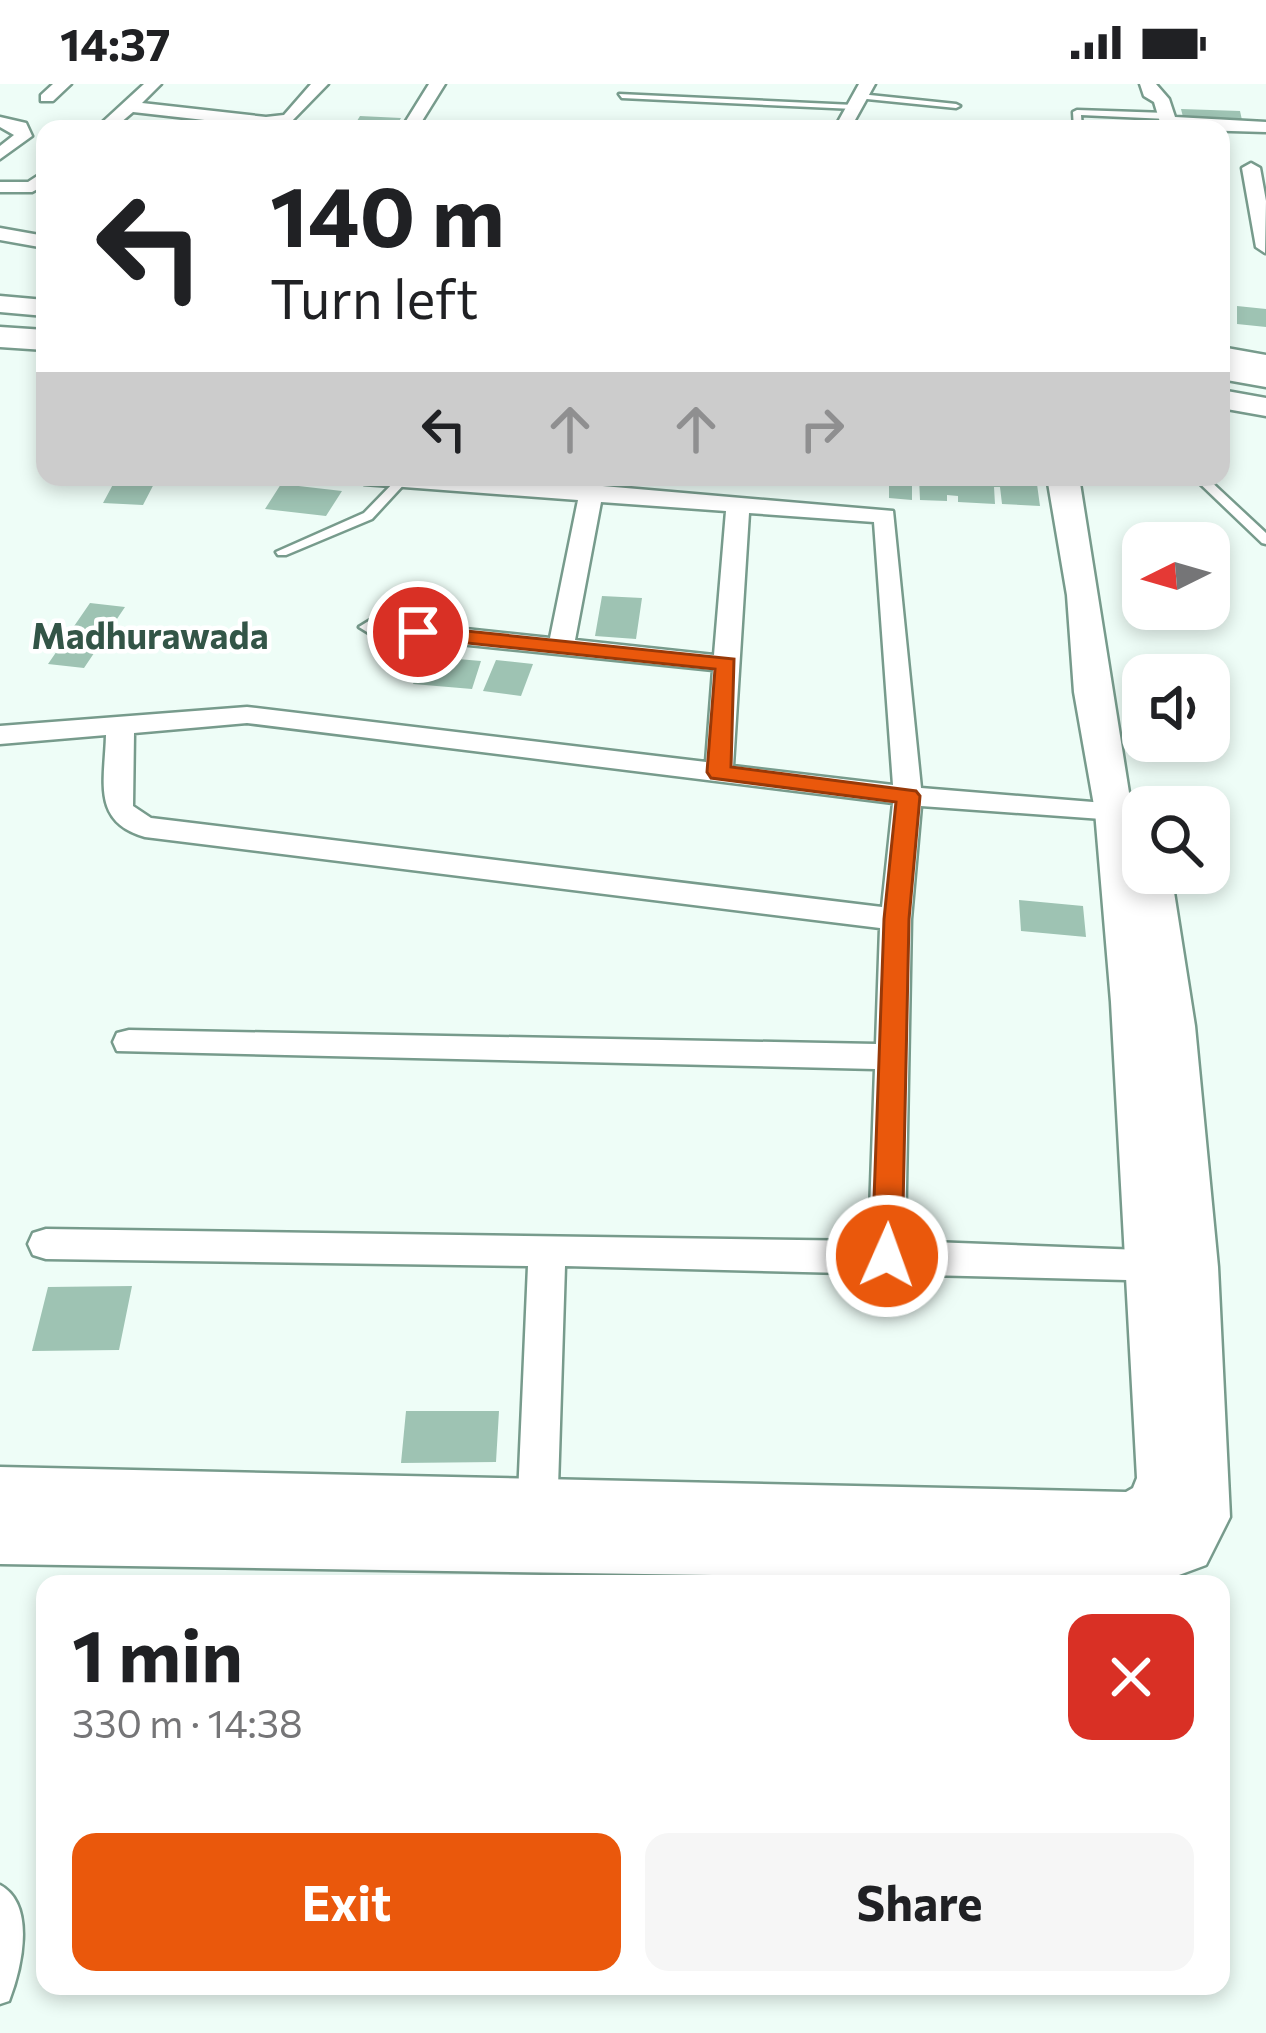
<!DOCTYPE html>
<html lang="en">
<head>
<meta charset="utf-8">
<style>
	body { margin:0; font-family:Commissioner,sans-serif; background:#f6f6f6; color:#202124; height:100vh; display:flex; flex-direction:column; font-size:45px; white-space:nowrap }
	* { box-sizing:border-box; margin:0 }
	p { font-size:39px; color:#757577 }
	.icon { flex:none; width:66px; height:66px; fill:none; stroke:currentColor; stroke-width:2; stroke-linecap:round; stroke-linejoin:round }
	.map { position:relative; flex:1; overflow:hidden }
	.sheet { position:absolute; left:36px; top:1491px; width:1194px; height:420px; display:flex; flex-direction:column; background:#fff; border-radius:24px; box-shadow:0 6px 18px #0003 }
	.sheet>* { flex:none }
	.hud { position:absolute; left:36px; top:36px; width:1194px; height:366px; border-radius:24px; box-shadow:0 6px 18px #0003; background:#fff; color:#202124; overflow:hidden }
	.needle { width:78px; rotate:265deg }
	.fabs { position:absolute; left:1122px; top:438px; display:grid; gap:24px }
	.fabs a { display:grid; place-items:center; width:108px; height:108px; border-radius:24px; background:#fff; box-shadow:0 6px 18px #0003; font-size:60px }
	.pin { position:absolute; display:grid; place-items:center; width:102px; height:102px; color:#fff; margin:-51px; border:6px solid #fff; border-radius:50%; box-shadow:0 3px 12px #0007 }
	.me { position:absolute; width:132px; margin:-66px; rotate:2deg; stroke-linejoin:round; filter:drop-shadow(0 0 9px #0008) }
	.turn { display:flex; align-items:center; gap:42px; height:252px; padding:0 36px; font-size:54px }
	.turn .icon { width:156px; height:156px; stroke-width:2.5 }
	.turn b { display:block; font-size:84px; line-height:102px }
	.lanes { display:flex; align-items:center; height:114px; padding:0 36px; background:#0003; justify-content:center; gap:60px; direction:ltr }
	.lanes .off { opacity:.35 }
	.round { display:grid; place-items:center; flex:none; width:126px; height:126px; border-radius:24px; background:#f6f6f6 }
	.summary { display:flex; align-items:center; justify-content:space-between; height:204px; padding:0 36px }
	h1 { font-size:72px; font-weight:700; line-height:90px }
	.action { display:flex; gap:24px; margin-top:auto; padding:24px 36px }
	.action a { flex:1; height:138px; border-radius:24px; background:#ea580c; color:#fff; font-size:48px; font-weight:700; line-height:138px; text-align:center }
	.action a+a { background:#f6f6f6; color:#202124 }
	.status { display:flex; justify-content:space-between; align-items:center; height:84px; padding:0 60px; background:#fff; direction:ltr }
	.status svg { height:33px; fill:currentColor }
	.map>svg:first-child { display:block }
</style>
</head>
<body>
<div class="status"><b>14:37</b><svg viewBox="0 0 49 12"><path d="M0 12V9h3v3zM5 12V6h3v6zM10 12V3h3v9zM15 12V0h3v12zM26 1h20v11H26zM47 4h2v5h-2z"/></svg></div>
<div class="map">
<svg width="1266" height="1949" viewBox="0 0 1266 1949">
	<rect width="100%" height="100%" fill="#eefdf7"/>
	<path fill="#9ec3b3" d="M1181,25L1240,27L1242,36L1183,33Z
		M360,32L401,34L395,45H352Z
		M1237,222L1266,225V243L1237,240Z
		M117,393H138L157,394L143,421L103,419Z
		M889,393H912V416L889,414Z
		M919,393H993L999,397V393H1036L1040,422L1002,420L1000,403H994L995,420L958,418V412L947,411V417L920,416Z
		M281,400L342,407L326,432L265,425Z
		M602,512L642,514L636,555L595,552Z
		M90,519L125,523L84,584L48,580Z
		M423,572L481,577L472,605L413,600Z
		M496,576L533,580L521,612L483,607Z
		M1019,816L1083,822L1086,853L1021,847Z
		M132,1202L119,1266L32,1267L48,1203Z
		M406,1327H499L496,1378L401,1379Z"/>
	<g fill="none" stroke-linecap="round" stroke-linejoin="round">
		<defs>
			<path id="lane" d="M619,10L854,21L858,23L854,25L622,14Z
				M860,10L956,20L960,22L956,24L857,14Z
				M1077,26L1167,29L1171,32L1167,35L1081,31L1082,45H1074L1073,28Z
				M1193,393H1206L1266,449V460L1262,459Z
				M398,394L408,396L372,435L286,471H278L276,468L364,429Z
				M0,1801C37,1821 21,1886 9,1917L0,1920Z"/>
			<path id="street" d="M53,0H71L53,17H41V11Z
				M144,0H161L142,19L266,33L284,31L311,0H328L289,40L266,43L133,28L113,45H95Z
				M429,0H445L417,45H401Z
				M859,0H875L850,45H834Z
				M1140,0H1156L1169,15L1175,33L1266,38V48L1162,45L1154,18L1144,12Z
				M0,33L26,39L32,52L0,75V62L14,51L0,43Z
				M1251,79L1260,84L1266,117L1265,169L1256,163L1242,84Z
				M45,87V101L32,108H0V98H28Z
				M0,144L45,152V164L0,156Z
				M353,393L591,401L893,427L921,704L1154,723H1143V738L921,722L911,835L905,1157L1167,1167L1180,1171L1185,1182L1180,1193L1167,1197L565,1182L557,1435L551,1449L537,1454L523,1449L517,1435L528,1182L46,1175L33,1171L28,1160L33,1149L46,1145L869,1157L875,985L117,967L113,958L117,949L129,946L876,960L880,844L145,753C91,738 105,696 106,651L0,660V642L247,623L706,678L713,586L372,551L359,543L372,535L550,554L578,416L364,400ZM601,418L726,427L714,571L575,556ZM749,429L874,438L893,701L733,682ZM247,639L893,719L882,823L151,734L133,722L134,649Z"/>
			<path id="secondary" d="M0,212L45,216V232L0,228Z
				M1221,263L1266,271V289L1221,281Z
				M1221,306L1266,314V332L1221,324Z
				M1047,393H1079L1140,778L1143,789H1171L1195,942L1218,1183L1230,1433L1206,1481L1160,1498L0,1480V1383L1126,1408L1133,1404L1137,1394L1111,918L1095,727L1074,608L1067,511Z"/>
			<path id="primary" d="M0,243L45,246V266L0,263Z
				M1221,275L1266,283V303L1221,295Z"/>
		</defs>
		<use href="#lane" stroke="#779b8c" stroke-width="5"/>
		<use href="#street" stroke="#779b8c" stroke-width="5"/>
		<use href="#secondary" stroke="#779b8c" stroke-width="5"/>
		<use href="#primary" stroke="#779b8c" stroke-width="5"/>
		<use href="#lane" fill="#fff" fill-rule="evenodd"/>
		<use href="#street" fill="#fff" fill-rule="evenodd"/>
		<use href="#secondary" fill="#fff" fill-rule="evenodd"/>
		<use href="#primary" fill="#fff" fill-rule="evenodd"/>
	</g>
	<path fill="#ea580c" stroke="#983908" stroke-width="3" d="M418,542L734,575L731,683L916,707L920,712L909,835L902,1172L898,1181L887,1185L877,1181L872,1172L884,835L896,718L711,694L707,688L715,585L410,553V544Z"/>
	<g text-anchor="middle" stroke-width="9" stroke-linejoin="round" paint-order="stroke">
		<g font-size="36" font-weight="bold" fill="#335547" stroke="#fff">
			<text x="150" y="565">Madhurawada</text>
		</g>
	</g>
</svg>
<div class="fabs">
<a><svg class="needle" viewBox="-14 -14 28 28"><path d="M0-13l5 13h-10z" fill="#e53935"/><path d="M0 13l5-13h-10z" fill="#757577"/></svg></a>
<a><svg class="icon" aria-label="sound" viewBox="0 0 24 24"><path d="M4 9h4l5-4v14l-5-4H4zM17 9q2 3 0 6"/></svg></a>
<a><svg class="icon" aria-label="search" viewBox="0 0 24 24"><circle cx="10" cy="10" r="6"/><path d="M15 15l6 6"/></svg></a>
</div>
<div class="pin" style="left:418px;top:548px;background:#d93025"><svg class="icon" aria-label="arrive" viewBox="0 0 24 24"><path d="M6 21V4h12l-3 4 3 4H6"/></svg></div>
<svg class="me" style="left:887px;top:1172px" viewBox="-20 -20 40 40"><circle r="17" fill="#ea580c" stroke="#fff" stroke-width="3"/><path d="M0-11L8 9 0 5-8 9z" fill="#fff"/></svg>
<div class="hud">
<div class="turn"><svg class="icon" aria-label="left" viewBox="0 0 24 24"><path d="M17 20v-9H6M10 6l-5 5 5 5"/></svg><div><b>140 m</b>Turn left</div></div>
<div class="lanes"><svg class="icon" aria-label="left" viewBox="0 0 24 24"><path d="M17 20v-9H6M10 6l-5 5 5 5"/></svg><svg class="icon off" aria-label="ahead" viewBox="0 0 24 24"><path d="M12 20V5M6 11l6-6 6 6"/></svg><svg class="icon off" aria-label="ahead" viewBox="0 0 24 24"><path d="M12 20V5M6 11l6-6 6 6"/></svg><svg class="icon off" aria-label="right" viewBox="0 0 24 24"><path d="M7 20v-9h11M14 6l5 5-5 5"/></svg></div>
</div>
<section class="sheet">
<div class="summary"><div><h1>1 min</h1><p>330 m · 14:38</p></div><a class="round" style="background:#d93025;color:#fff"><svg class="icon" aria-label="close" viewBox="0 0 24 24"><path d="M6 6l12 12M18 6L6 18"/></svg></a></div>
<div class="action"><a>Exit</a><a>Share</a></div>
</section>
</div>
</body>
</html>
